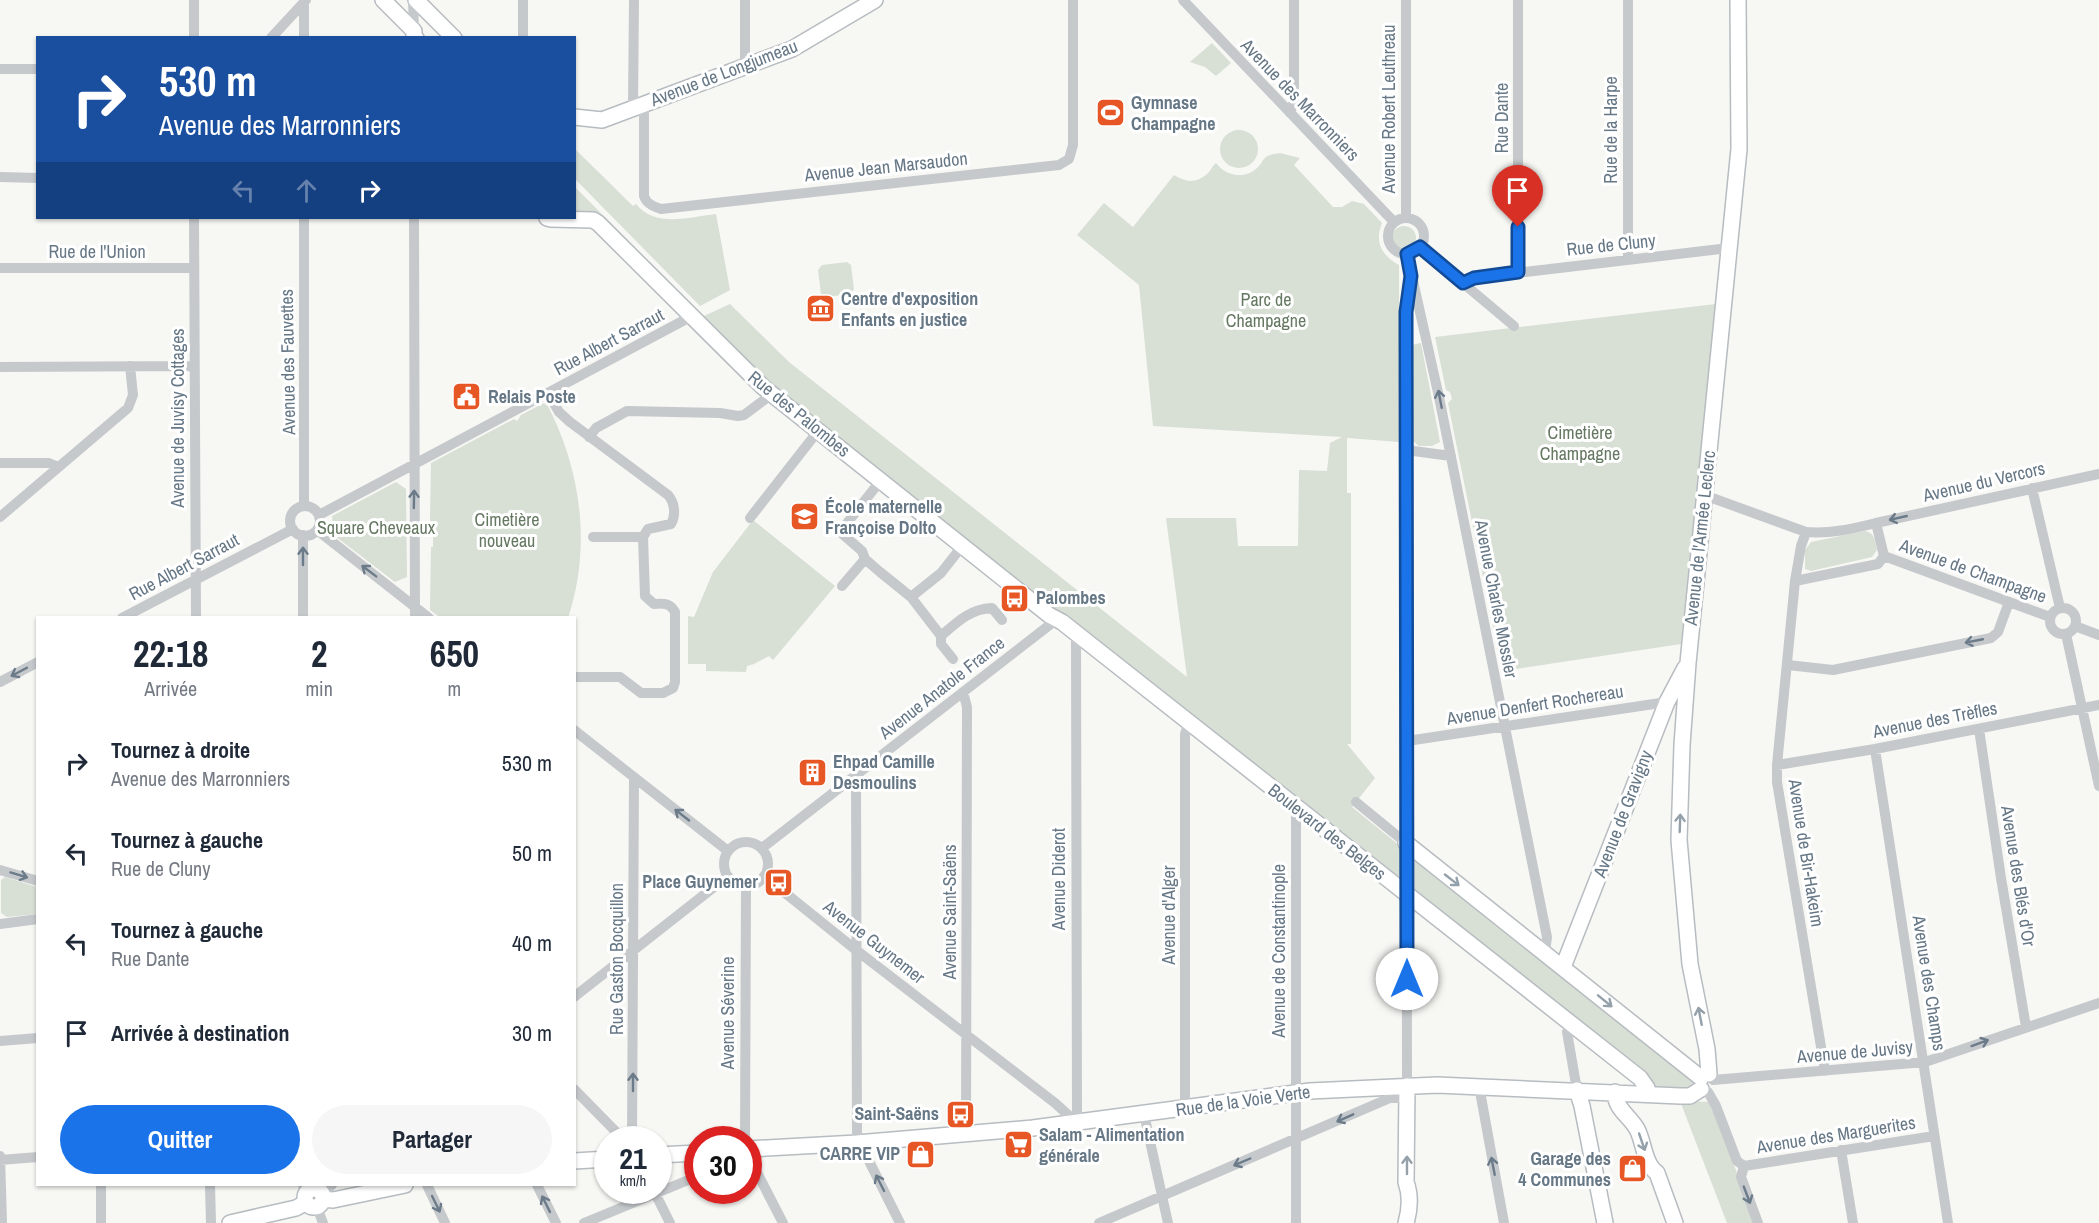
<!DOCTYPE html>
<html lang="fr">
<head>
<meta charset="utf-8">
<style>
	body { margin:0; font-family:"Archivo Narrow",sans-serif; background:#f6f6f7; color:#1f2937; height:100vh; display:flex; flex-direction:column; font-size:22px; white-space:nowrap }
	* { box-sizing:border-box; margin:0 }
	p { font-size:20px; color:#747a83 }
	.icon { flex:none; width:33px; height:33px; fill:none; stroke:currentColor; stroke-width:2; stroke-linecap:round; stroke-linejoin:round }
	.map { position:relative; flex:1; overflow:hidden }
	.panel { position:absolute; left:36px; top:616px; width:540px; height:570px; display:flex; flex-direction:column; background:#fff; border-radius:0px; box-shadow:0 2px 4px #0004 }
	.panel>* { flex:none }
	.guide { position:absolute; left:36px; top:36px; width:540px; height:183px; border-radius:0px; box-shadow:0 2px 4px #0004; background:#1a4fa0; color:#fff; overflow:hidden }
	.speed { position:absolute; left:594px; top:1126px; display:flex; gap:12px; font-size:30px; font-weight:700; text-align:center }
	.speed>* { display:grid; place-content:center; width:78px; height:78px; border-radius:50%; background:#fff; box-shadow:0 2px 4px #0004; line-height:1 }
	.speed small { font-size:15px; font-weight:400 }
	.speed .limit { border:9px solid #d22; background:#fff; color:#111 }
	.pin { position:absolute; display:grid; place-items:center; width:51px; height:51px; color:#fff; margin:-62px -26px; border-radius:50% 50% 50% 0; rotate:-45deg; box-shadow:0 0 6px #0007 }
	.pin .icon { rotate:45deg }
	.me { position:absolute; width:66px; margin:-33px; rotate:0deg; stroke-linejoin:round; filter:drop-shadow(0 0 4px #0008) }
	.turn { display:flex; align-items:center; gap:21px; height:126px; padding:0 24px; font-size:27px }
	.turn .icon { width:78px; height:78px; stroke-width:2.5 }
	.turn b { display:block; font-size:42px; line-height:51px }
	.lanes { display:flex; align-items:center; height:57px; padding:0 24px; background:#0003; justify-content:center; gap:30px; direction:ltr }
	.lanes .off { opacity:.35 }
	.eta { display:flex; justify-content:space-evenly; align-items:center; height:102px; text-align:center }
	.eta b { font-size:36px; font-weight:700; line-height:42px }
	.primary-button { display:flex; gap:12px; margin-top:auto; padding:12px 24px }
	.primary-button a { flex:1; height:69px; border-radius:36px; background:#1a73e8; color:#fff; font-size:24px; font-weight:700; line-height:69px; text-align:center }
	.primary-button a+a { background:#f6f6f7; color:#1f2937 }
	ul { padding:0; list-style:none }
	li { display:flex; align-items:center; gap:18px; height:90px; padding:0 24px }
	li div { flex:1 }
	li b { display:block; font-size:22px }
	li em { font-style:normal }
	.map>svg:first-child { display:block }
</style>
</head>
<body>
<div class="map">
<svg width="2099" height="1223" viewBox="0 0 2099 1223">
	<rect width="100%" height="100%" fill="#f7f7f4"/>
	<path fill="#d8dfd5" d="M1212,43L1231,63L1216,76L1205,67L1190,62Z
		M1220 149a19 19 0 1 1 38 0a19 19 0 1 1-38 0Z
		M574,148L633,206L636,204C655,228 689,217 716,214L730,290L700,306L575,179Z
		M1280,153L1300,158L1294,165L1333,207H1342L1352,201L1364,204L1382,223C1374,242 1382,256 1399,265V442L1347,438V493H1351V744H1347L1375,778L1352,807L1400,846L1401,874L1397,877L1053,613L775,392L702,319L704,316L730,304L789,362L1187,677L1166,518H1236L1238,546H1298L1299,470L1327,471L1330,443L1342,437L1153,426L1139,285L1077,235L1104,203L1133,227L1174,175C1185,182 1196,184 1207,174C1211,171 1212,166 1216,163C1226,176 1244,180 1257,168C1261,165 1263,159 1266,157C1270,154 1276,154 1280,153Z
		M574,186L683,296L680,299L602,221L575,215Z
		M1392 238a12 12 0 1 1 24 0a12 12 0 1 1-24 0Z
		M847,262L851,265L854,289L851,294L825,297L821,294L818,270L822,265Z
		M1716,304L1681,644L1502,671L1448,403L1452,399L1450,392L1446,390L1435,337Z
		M1421,343L1440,442L1432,446H1419L1413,441L1411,345Z
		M546,402C581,469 592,546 568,618H441L430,610L431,547H433V523L430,521L431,463L514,419L517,421L521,415Z
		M396,482L406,489L407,577L395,582L331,533L333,525L332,516Z
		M753,520L835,586L773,660L769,656L754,664L747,666L746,672L706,671V664H688V616L694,617L713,572Z
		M1865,531C1875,533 1875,541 1877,550L1872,557L1811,571L1805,569V550L1811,542Z
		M1414,858L1694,1079L1692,1086L1686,1089H1659L1413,894Z
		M5,877L37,887V914L7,917L1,913V880Z
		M1680,1101L1710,1102L1756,1223H1727Z"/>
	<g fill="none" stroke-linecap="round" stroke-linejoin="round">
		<defs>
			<path id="secondary" d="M383,0L414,31V36L416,38
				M416,0L454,38
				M574,117L602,120L792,49L875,0
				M547,218L551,219L593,220L598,223L763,387L1049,615L1062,622L1640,1078L1647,1088L1648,1093
				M1406,843L1701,1078
				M1563,967L1667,702L1685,668
				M1709,1074L1707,1049L1690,964L1679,840L1682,745L1688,663L1739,149L1738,0
				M1577,1090L1582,1106L1605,1223
				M1615,1092C1615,1109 1629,1115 1637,1129C1644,1142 1644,1164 1657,1173L1675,1223
				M748,1149L857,1143L1033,1128L1310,1091L1437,1085L1680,1096H1690L1701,1089
				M658,1155L698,1153
				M574,1161L608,1159
				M305 1198a9 9 0 1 1 18 0a9 9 0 1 1-18 0Z
				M323,1199L333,1200L405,1185
				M230,1223L296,1208L305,1203
				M1406,1223C1410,1209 1411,1196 1406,1182L1407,1086"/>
		</defs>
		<use href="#secondary" stroke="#b7bcc1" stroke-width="18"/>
		<path stroke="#c5c9cc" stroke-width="10" d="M194,0V38
			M413,0L414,31
			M745,0V66
			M1183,0L1394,222
			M271,38L306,0
			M304,38V0
			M523,38V0
			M0,69H38
			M644,103V196C646,203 654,207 661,209L1059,165L1069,159L1073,145V0
			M633,107L634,0
			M1290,113L1294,101V0
			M0,177L38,178
			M1406,217V0
			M1388 236a18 18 0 1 1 36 0a18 18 0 1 1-36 0Z
			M194,218L196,618
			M304,218V506
			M414,218L415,618
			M1420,247L1514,326
			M1407,254L1439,397L1547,937L1545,952
			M1628,259V0
			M0,268H194
			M1518,272V0
			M1463,283L1474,278L1729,248
			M0,367L194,366
			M548,393L559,412L570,422L668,495C675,503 676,515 671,524L648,529L643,537L645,596L654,604C664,603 670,603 675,612V682L673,688L663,693H641L620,677H574
			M589,437L596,428L627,411L720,413L738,416L744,415L772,394
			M1406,450L1451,456
			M0,463H49L58,467
			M881,480L840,532L862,551L865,559L880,572L911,597L941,636V644L953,659
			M2032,488L2060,608
			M1704,495L1806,532C1830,534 1852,529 1876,523L1884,556L1878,564L1795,581
			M290 521a15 15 0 1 1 30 0a15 15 0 1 1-30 0Z
			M319,515L692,316
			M0,517L128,408L133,395L130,366
			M750,518L818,431
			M1876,523L2099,474
			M317,530L429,618
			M1806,532L1801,546L1795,581L1777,765V782L1825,1071
			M303,535V618
			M593,537H643
			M1884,556L2050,617
			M842,586L865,559
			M911,597L941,573L963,545
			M2050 621a13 13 0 1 1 26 0a13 13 0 1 1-26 0Z
			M122,618L293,529
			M2075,626L2099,635
			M2066,634L2099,786
			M941,636C957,622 970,609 992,608L1002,620
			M1788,665L1833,670L1991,638L1998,632L2009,602
			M0,682L38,662
			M963,692L967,707L966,1134
			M1979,729L2001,878L2026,1027
			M574,730L728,851
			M1407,741L1667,702
			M1875,749L1948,1223
			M1777,765L1875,749L2099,705
			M856,777L857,1143
			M1356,802L1406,843
			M724 864a22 22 0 1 1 44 0a22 22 0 1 1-44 0Z
			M762,848L1056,620
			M0,870L38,881
			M764,876L856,950L1055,1103L1077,1123
			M0,924L38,919
			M574,997L728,876
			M1572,1025L1567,1032L1577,1090
			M0,1041L38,1038
			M1713,1080L1925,1062L2099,1003
			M1407,1086L1406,312L1411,276
			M1479,1086L1504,1223
			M574,1089L624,1140
			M1708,1092L1716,1106L1737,1161L1744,1166
			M1185,1108V734L1189,722
			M1144,1114L1168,1223
			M1077,1123L1076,640L1078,635
			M632,1140L634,777
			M745,1140L746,886
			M860,1143L900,1223
			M1841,1150L1853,1223
			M748,1155L783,1223
			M0,1156L2,1223
			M0,1160L38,1157
			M1744,1166L1934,1136
			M1744,1166L1741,1177L1758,1223
			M101,1185V1223
			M210,1185L211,1223
			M303,1185L306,1193
			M427,1185L445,1223
			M537,1185L556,1223
			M654,1191L670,1223
			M322,1193L332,1185
			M317,1207L323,1223
			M584,1223L698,1176
			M1099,1223L1390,1098H1400L1407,1100
			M1296,1223V817L1299,810"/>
		<use href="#secondary" stroke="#fff" stroke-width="15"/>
	</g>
	<defs><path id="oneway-shaft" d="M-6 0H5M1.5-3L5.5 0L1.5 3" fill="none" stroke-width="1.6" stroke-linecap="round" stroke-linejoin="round" transform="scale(1.5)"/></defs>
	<g stroke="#6b7b8a">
		<use href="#oneway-shaft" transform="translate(1440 399) rotate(-101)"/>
		<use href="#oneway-shaft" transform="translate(414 499) rotate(-89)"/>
		<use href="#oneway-shaft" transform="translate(1898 518) rotate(167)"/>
		<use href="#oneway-shaft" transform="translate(303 556) rotate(-90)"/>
		<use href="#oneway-shaft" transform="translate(369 571) rotate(-143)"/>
		<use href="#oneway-shaft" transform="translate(1974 641) rotate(169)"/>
		<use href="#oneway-shaft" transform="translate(19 672) rotate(152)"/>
		<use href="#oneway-shaft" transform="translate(682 815) rotate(-142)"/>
		<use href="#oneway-shaft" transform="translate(19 875) rotate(17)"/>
		<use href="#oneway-shaft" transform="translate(1980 1043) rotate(-20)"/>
		<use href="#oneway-shaft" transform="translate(633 1082) rotate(-90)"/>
		<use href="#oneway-shaft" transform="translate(1345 1118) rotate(156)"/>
		<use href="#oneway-shaft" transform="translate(1242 1162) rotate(157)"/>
		<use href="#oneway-shaft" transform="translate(1493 1166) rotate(-101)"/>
		<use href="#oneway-shaft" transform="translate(880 1183) rotate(-117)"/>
		<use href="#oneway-shaft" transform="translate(1747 1195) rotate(69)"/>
		<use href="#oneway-shaft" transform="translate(436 1204) rotate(64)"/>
		<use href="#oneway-shaft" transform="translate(546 1204) rotate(-116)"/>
	</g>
	<g stroke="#94a0aa">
		<use href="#oneway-shaft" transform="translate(1680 823) rotate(-88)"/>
		<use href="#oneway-shaft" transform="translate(1452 880) rotate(38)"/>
		<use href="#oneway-shaft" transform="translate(1605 1001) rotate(39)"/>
		<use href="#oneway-shaft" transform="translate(1700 1016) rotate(-101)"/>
		<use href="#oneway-shaft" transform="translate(1642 1142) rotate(71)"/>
		<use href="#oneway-shaft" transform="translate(1407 1165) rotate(-90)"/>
	</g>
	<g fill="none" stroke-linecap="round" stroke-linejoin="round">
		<defs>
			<path id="route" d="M1407,979L1406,312L1411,276L1407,254L1420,247L1463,283L1474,278L1518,272V227"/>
		</defs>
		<use href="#route" stroke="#114b97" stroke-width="15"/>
		<use href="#route" stroke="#1a73e8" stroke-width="10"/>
	</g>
	<defs>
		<symbol id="stadium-square" viewBox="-11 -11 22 22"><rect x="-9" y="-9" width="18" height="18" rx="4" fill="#e75725" stroke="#fff"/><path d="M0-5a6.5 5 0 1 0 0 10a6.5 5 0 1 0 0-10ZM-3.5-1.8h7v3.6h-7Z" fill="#fff"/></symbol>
		<symbol id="museum-square" viewBox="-11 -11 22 22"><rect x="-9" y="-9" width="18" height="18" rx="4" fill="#e75725" stroke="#fff"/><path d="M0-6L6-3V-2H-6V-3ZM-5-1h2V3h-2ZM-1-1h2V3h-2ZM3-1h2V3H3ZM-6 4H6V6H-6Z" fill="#fff"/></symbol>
		<symbol id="civic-square" viewBox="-11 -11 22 22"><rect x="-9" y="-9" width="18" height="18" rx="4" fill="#e75725" stroke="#fff"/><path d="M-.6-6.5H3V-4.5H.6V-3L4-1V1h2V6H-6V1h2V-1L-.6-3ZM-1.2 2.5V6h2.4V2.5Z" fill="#fff"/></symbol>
		<symbol id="school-square" viewBox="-11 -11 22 22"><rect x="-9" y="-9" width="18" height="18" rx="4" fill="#e75725" stroke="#fff"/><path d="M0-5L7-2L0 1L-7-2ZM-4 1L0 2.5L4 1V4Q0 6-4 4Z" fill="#fff"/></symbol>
		<symbol id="bus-square" viewBox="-11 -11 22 22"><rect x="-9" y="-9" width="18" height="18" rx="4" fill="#e75725" stroke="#fff"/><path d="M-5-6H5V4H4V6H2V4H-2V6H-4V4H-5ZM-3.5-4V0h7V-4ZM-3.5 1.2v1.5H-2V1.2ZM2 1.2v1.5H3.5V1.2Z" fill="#fff"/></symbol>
		<symbol id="building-square" viewBox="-11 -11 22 22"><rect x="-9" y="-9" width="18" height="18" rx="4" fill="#e75725" stroke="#fff"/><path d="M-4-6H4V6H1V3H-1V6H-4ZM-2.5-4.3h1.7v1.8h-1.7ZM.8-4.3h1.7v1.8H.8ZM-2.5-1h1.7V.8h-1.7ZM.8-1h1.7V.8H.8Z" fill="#fff"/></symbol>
		<symbol id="supermarket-square" viewBox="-11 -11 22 22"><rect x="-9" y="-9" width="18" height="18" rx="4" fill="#e75725" stroke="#fff"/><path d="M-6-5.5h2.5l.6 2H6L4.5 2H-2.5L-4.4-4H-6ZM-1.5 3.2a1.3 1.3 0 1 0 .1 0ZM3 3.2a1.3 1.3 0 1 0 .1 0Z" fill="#fff"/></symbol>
		<symbol id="shop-square" viewBox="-11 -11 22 22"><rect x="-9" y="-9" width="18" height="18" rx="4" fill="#e75725" stroke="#fff"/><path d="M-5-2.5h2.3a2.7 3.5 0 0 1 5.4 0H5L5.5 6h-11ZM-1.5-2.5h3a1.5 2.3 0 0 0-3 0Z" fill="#fff"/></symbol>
	</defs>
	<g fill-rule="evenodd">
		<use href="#stadium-square" x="1094" y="96" width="33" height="33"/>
		<use href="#museum-square" x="804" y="292" width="33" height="33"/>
		<use href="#civic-square" x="450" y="380" width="33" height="33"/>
		<use href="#school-square" x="788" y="500" width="33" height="33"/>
		<use href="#bus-square" x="998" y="582" width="33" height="33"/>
		<use href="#building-square" x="796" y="756" width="33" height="33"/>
		<use href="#bus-square" x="762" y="866" width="33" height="33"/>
		<use href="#bus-square" x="944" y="1098" width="33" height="33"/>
		<use href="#supermarket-square" x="1002" y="1128" width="33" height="33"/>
		<use href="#shop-square" x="904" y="1138" width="33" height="33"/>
		<use href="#shop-square" x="1616" y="1152" width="33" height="33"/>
	</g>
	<g text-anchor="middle" stroke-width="6" stroke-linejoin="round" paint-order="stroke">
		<g font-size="18" fill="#667786" stroke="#fff">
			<text transform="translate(724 73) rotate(-21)" y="6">Avenue de Longjumeau</text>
			<text transform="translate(1300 100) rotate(46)" y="6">Avenue des Marronniers</text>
			<text transform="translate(1389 109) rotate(-90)" y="6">Avenue Robert Leuthreau</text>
			<text transform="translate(1502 118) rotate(-90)" y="6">Rue Dante</text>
			<text transform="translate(1611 130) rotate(-90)" y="6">Rue de la Harpe</text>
			<text transform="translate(886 167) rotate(-6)" y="6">Avenue Jean Marsaudon</text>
			<text transform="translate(1611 245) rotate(-6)" y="6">Rue de Cluny</text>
			<text x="97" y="258">Rue de l'Union</text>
			<text transform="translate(609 342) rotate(-28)" y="6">Rue Albert Sarraut</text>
			<text transform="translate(288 362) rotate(-91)" y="6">Avenue des Fauvettes</text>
			<text transform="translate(799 414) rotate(39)" y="6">Rue des Palombes</text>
			<text transform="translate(178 418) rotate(-90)" y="6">Avenue de Juvisy Cottages</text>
			<text transform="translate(1984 482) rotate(-13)" y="6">Avenue du Vercors</text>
			<text transform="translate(1700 538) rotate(-84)" y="6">Avenue de l'Armée Leclerc</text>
			<text transform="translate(184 567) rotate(-28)" y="6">Rue Albert Sarraut</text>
			<text transform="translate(1973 571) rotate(20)" y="6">Avenue de Champagne</text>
			<text transform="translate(1496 599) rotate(79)" y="6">Avenue Charles Mossler</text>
			<text transform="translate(942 688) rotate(-38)" y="6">Avenue Anatole France</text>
			<text transform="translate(1535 705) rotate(-9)" y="6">Avenue Denfert Rochereau</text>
			<text transform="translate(1935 720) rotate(-11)" y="6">Avenue des Trèfles</text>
			<text transform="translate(1623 814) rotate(-69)" y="6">Avenue de Gravigny</text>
			<text transform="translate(1327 832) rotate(38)" y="6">Boulevard des Belges</text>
			<text transform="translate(1806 853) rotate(81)" y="6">Avenue de Bir-Hakeim</text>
			<text transform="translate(2018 876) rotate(81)" y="6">Avenue des Blés d'Or</text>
			<text transform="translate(1059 879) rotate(-90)" y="6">Avenue Diderot</text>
			<text transform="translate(950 912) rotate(-90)" y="6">Avenue Saint-Saëns</text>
			<text transform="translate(1169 915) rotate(-90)" y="6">Avenue d'Alger</text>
			<text transform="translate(874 942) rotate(38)" y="6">Avenue Guynemer</text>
			<text transform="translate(1279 951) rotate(-90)" y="6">Avenue de Constantinople</text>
			<text transform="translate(617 959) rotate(-90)" y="6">Rue Gaston Bocquillon</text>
			<text transform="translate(1929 983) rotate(81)" y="6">Avenue des Champs</text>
			<text transform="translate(728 1013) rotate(-90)" y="6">Avenue Séverine</text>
			<text transform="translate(1855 1052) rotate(-5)" y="6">Avenue de Juvisy</text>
			<text transform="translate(1243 1101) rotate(-8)" y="6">Rue de la Voie Verte</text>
			<text transform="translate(1836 1135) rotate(-9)" y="6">Avenue des Marguerites</text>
		</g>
		<g font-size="18" font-weight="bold" fill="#667786" stroke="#fff" text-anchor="start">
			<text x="1131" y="109">Gymnase<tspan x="1131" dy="21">Champagne</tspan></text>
			<text x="841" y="305">Centre d'exposition<tspan x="841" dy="21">Enfants en justice</tspan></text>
			<text x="488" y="403">Relais Poste</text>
			<text x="825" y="513">École maternelle<tspan x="825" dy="21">Françoise Dolto</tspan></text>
			<text x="1036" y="604">Palombes</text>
			<text x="833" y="768">Ehpad Camille<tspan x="833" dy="21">Desmoulins</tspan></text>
			<text x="758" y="888" text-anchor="end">Place Guynemer</text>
			<text x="939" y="1120" text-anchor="end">Saint-Saëns</text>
			<text x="1039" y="1141">Salam - Alimentation<tspan x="1039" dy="21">générale</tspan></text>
			<text x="900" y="1160" text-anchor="end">CARRE VIP</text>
			<text x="1611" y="1165" text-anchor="end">Garage des<tspan x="1611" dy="21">4 Communes</tspan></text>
		</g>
		<g font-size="18" fill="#657861" stroke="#fff">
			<text x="1266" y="306">Parc de<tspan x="1266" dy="21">Champagne</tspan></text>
			<text x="1580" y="439">Cimetière<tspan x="1580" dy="21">Champagne</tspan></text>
			<text x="507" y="526">Cimetière<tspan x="507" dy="21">nouveau</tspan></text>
			<text x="376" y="534">Square Cheveaux</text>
		</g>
	</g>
</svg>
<div class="speed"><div>21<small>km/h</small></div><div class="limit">30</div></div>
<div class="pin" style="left:1518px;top:227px;background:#d93025"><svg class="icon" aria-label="arrive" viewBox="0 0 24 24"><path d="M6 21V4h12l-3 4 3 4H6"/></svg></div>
<svg class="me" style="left:1407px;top:979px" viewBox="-20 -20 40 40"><circle r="19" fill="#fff"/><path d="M0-13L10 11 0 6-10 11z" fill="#1a73e8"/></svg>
<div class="guide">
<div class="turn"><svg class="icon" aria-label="right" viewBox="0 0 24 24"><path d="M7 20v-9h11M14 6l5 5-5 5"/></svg><div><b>530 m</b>Avenue des Marronniers</div></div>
<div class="lanes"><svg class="icon off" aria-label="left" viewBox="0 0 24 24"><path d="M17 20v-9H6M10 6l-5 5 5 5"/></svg><svg class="icon off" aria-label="ahead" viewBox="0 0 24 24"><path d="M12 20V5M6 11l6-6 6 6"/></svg><svg class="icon" aria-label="right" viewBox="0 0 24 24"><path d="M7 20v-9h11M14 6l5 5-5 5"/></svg></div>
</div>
<section class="panel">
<div class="eta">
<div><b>22:18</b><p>Arrivée</p></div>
<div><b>2</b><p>min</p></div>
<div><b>650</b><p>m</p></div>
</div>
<ul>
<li><svg class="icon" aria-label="right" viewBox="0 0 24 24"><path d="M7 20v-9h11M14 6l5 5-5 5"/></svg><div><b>Tournez à droite</b><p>Avenue des Marronniers</p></div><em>530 m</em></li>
<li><svg class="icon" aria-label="left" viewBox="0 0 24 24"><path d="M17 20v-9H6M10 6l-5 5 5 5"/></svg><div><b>Tournez à gauche</b><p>Rue de Cluny</p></div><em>50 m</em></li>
<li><svg class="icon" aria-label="left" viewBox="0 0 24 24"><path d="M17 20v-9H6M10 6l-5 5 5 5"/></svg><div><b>Tournez à gauche</b><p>Rue Dante</p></div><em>40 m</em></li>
<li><svg class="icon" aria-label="arrive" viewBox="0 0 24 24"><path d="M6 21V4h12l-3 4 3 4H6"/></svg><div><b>Arrivée à destination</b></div><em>30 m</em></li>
</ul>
<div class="primary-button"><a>Quitter</a><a>Partager</a></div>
</section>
</div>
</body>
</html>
